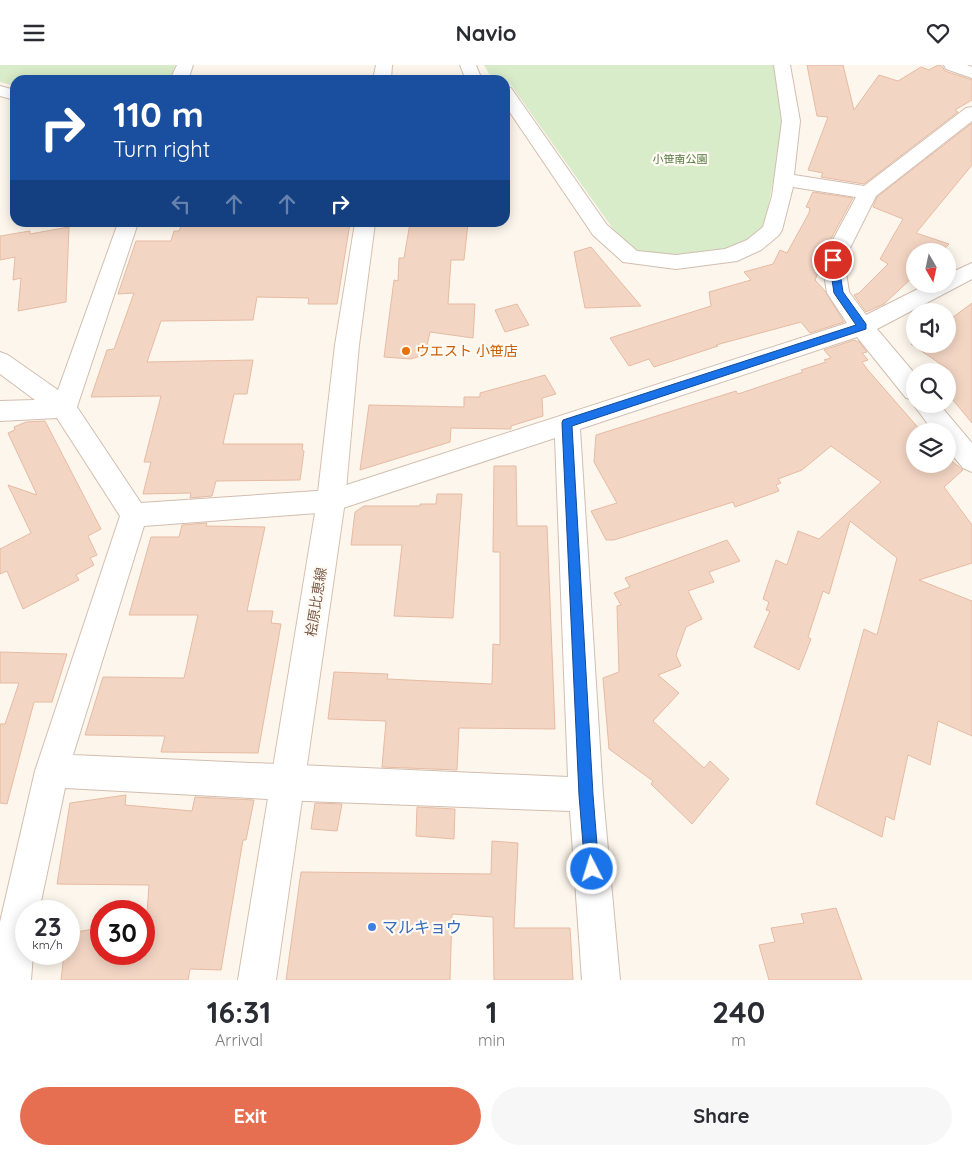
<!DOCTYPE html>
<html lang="en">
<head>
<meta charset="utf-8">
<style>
	body { margin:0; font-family:Quicksand,"Noto Sans JP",sans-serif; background:#f7f7f7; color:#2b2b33; height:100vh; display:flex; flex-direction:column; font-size:19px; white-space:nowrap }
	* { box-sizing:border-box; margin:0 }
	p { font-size:16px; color:#7c7c81 }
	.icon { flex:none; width:28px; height:28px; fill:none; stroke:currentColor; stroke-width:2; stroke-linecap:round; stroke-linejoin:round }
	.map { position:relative; height:915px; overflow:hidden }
	.panel { display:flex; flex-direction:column; background:#fff; flex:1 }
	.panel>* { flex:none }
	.hud { position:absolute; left:10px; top:10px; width:500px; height:152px; border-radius:15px; box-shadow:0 2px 12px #0003; background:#1a4fa0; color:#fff; overflow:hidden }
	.needle { width:32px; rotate:171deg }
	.buttons { position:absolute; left:906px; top:178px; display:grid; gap:10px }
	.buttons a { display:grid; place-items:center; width:50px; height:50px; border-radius:50%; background:#fff; box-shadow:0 2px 12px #0003; font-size:25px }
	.speed { position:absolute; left:15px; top:835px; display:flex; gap:10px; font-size:25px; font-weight:700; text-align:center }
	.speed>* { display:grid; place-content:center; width:65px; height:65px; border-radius:50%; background:#fff; box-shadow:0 2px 12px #0003; line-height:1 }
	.speed small { font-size:12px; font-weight:400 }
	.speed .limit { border:8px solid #d22; background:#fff; color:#111 }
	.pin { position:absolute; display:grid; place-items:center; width:42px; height:42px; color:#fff; margin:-21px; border:2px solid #fff; border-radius:50%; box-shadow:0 1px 5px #0007 }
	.me { position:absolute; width:55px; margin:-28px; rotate:355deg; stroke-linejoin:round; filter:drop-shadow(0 0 4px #0008) }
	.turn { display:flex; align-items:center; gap:18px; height:105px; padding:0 20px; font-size:22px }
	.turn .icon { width:65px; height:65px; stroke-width:2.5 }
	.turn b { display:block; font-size:35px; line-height:42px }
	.lanes { display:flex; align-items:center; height:48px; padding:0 20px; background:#0003; justify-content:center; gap:25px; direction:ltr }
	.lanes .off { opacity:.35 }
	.eta { display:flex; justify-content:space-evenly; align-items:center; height:85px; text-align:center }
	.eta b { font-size:30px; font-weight:800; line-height:35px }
	.primary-button { display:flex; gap:10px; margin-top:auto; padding:10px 20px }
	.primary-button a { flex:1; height:58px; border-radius:30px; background:#e76f51; color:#fff; font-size:20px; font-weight:800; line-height:58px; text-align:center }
	.primary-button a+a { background:#f7f7f7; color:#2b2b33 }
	header { display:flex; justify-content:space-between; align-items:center; height:65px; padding:0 20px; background:#fff; font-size:22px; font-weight:800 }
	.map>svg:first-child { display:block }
</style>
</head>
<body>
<header><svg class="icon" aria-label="menu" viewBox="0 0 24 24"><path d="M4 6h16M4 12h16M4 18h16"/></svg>Navio<svg class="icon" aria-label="heart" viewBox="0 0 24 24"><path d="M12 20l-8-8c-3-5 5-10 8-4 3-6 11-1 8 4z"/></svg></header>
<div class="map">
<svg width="972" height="915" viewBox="0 0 972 915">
	<rect width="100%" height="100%" fill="#fdf6ec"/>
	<path fill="#d8ecc9" d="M0,0H175L170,15H15V21L0,17Z
		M484,0H777L782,70L764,163L731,184L680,190L628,185L511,20L505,15L489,9Z"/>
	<path fill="#f3d5c3" stroke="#e6bba3" d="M807,0H843L854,45L879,10L898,16L921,2L929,5L938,0L942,1L945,6L972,15V35L955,45L958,47L864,119L821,112L823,108L808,105L828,52L817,51Z
		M972,58V100L916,168L949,179L942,186H915V210L884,239L866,247L854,230L859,228L888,199L880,194L903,154L873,142L877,132Z
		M813,127L853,133L820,194L821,201L815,215L825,226L844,257L810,268L801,257L716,280L718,281L654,302L649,294L629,301L610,273L711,241L709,227L751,215L744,207L773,199L780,185L787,188L809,148L810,143L806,142Z
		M276,158H350L337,239H308L309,233L257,232L253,255L161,256L147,297L253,295L247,329H234L223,379H303L302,385L304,386L300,415L216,416L212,431L190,433L191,428L143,429L151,397H144L161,331L91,332L107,285L114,284L134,228L118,229L136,176H171L174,166H179L181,161L276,160Z
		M410,158H468L464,195H451L448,239H475L473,273L430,267L425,290L410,294L384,292L394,215L398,216L399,193H404Z
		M69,162L66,237L18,246L21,213L13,215L15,192L0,195V171L30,166V169Z
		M591,182L641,241L585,243L574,187Z
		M972,238V358L948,329V304L911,279H948V256Z
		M517,239L529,260L505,267L495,245Z
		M854,275L859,277L867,287L862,288L868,295L862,297L867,304L921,366H912L915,369V399H948V393L963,405L944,422L972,460V498L919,515L972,536V671L938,656L930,700L908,690L894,755L886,751L882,772L816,739L864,564L877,570L897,493L850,456L829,529L823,526L808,572L811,574L799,605L754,582L770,546L766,545L769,537L763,534L776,495L787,500L798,466L819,474L881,417L831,381L802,405L778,414L781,418L776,420L779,426L735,442L733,437L614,475H606L591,446L617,438L594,397L596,370L736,326L738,329L803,307L801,305L826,297L824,295L831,293L824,285Z
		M545,310L556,329L542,333L543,351L511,361V364L451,363L450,377L360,405L369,340L464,342V332H480V328Z
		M45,356L101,464L88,471L97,490L90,493L94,500L76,510L79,515L23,544L7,506L0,509V484L31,468L8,420L37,430L8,368L15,365L14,362L26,357Z
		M494,401H516L517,461H547L555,664L459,663L457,705L382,702L386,656L328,654L334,607L388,609L387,614L492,619L493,579L500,580V487H493Z
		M437,429H462L453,553L394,551L402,480H351L355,447L364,441H420V439H436Z
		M207,458L206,461L265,462L247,546H273L271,558L281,559L258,688L161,687L165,671L85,670L103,612L184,613L198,550H129L151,472H179L182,460Z
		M727,475L740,496L709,507L714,517L688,526L702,554L686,562L676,590L681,601L658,610L679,628L653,656L704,703L710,696L729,714L692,759L651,719L653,716L609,684L603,613L619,607L617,541L621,540L614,528L630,522L625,513Z
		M0,587L67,589L52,637H34L7,739L0,738V659H5L19,618H0Z
		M126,730L125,740L192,746L195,732L254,735L246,775H243L221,905L190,904L188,915H61L64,889H69V868L101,863V889H144L149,820L57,819L70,738Z
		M315,738L342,739L337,766L311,764Z
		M417,742L455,744L454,774L416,771Z
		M492,776L518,778L514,863H570L573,915H494L493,852L452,849L450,915H286L301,807L491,809Z
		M836,843L862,915H769L759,880L775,877L771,863L804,858L801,849Z"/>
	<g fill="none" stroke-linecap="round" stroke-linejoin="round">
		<defs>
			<path id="minor" d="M177,0H193L188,15H170Z
				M460,0H476L480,10L487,15H466Z
				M774,0H790L800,56L794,110L864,121L966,43L972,42V56L876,131L844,195L849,227L866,250L928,219H948V209L972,198V214L877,264L915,309V339H939L972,378V407L963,403L948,385V366H933L913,339L915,335L906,333L857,272L580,364L603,730L620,915H582L570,746L306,736L65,723L39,846H26V889H33L31,915H0V857L35,706L120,451L57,353L0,356V336L35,335L0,309V287L8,290L58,325L118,158H138L77,342L141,438L331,425L847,258L827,228L822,195L856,132L793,122L782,165L779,170L761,185L737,196L676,204L623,197L593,170L505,40V22L511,23L607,160L637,186L676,190L725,184L747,175L763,162L772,131L782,56ZM555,373L568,712L73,690L144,461L331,447Z
				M944,0H967L972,2V13L946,4Z
				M0,21L15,25V35L0,31Z"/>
			<path id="secondary" d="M376,0H392L391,15H373Z
				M355,158H375L359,280L345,436L276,915H238L317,436L335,280Z"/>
		</defs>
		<use href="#minor" stroke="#d1beb0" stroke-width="2"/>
		<use href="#secondary" stroke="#d6c0b0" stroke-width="2"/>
		<use href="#minor" fill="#fff" fill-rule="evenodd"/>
		<use href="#secondary" fill="#fff" fill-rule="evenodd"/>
	</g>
	<path fill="#1a73e8" stroke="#114b97" d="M833,192L838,195L843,227L866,259V264L572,361L593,730L599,804L597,809L592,811L587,809L585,804L579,730L562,358L563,355L856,260L834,228L829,195Z"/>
	<circle fill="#e8710a" stroke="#fffaf3" stroke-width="2" cx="406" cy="286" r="5"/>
	<circle fill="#3f7fe0" stroke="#fffaf3" stroke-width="2" cx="372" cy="862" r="5"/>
	<g text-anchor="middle" stroke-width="4.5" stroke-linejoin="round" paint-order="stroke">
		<g font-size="11" fill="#537a41" stroke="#fffaf3">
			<text x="680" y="98">小笹南公園</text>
		</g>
		<g font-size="14" fill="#c56008" stroke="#fffaf3" text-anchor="start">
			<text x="416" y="291">ウエスト 小笹店</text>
		</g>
		<g font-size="14" fill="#7a5c4d" stroke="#fffaf3">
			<text transform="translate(316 537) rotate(-81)" y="5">桧原比恵線</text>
		</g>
		<g font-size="16" fill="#366cbe" stroke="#fffaf3" text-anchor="start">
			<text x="382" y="868">マルキョウ</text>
		</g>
	</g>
</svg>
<div class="buttons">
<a><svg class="needle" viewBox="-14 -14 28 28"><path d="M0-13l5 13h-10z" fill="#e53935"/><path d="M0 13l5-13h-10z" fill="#7c7c81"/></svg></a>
<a><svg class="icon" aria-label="sound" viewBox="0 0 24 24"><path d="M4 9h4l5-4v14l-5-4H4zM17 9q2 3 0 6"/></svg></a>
<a><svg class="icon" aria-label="search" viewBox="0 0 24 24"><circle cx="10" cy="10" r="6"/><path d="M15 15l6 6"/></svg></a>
<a><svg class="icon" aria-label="layers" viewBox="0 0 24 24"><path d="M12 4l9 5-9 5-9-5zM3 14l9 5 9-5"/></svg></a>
</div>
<div class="speed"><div>23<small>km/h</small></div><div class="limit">30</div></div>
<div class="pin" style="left:833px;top:195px;background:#d93025"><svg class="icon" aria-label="arrive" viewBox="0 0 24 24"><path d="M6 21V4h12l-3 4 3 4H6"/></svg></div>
<svg class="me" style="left:592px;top:804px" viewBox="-20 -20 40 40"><circle r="17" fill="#1a73e8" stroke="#fff" stroke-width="3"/><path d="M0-11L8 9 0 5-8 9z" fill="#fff"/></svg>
<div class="hud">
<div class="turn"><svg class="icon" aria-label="right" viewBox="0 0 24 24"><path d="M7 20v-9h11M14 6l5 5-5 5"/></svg><div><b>110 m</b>Turn right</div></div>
<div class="lanes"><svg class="icon off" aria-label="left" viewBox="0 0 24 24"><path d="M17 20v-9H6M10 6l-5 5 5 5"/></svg><svg class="icon off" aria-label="ahead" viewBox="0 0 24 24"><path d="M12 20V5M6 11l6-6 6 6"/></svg><svg class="icon off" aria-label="ahead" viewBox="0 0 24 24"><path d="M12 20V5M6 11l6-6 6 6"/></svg><svg class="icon" aria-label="right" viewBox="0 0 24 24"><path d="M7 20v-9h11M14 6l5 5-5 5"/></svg></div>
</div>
</div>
<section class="panel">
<div class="eta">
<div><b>16:31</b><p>Arrival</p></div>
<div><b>1</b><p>min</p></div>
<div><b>240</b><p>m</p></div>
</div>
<div class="primary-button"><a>Exit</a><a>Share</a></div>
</section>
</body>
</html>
